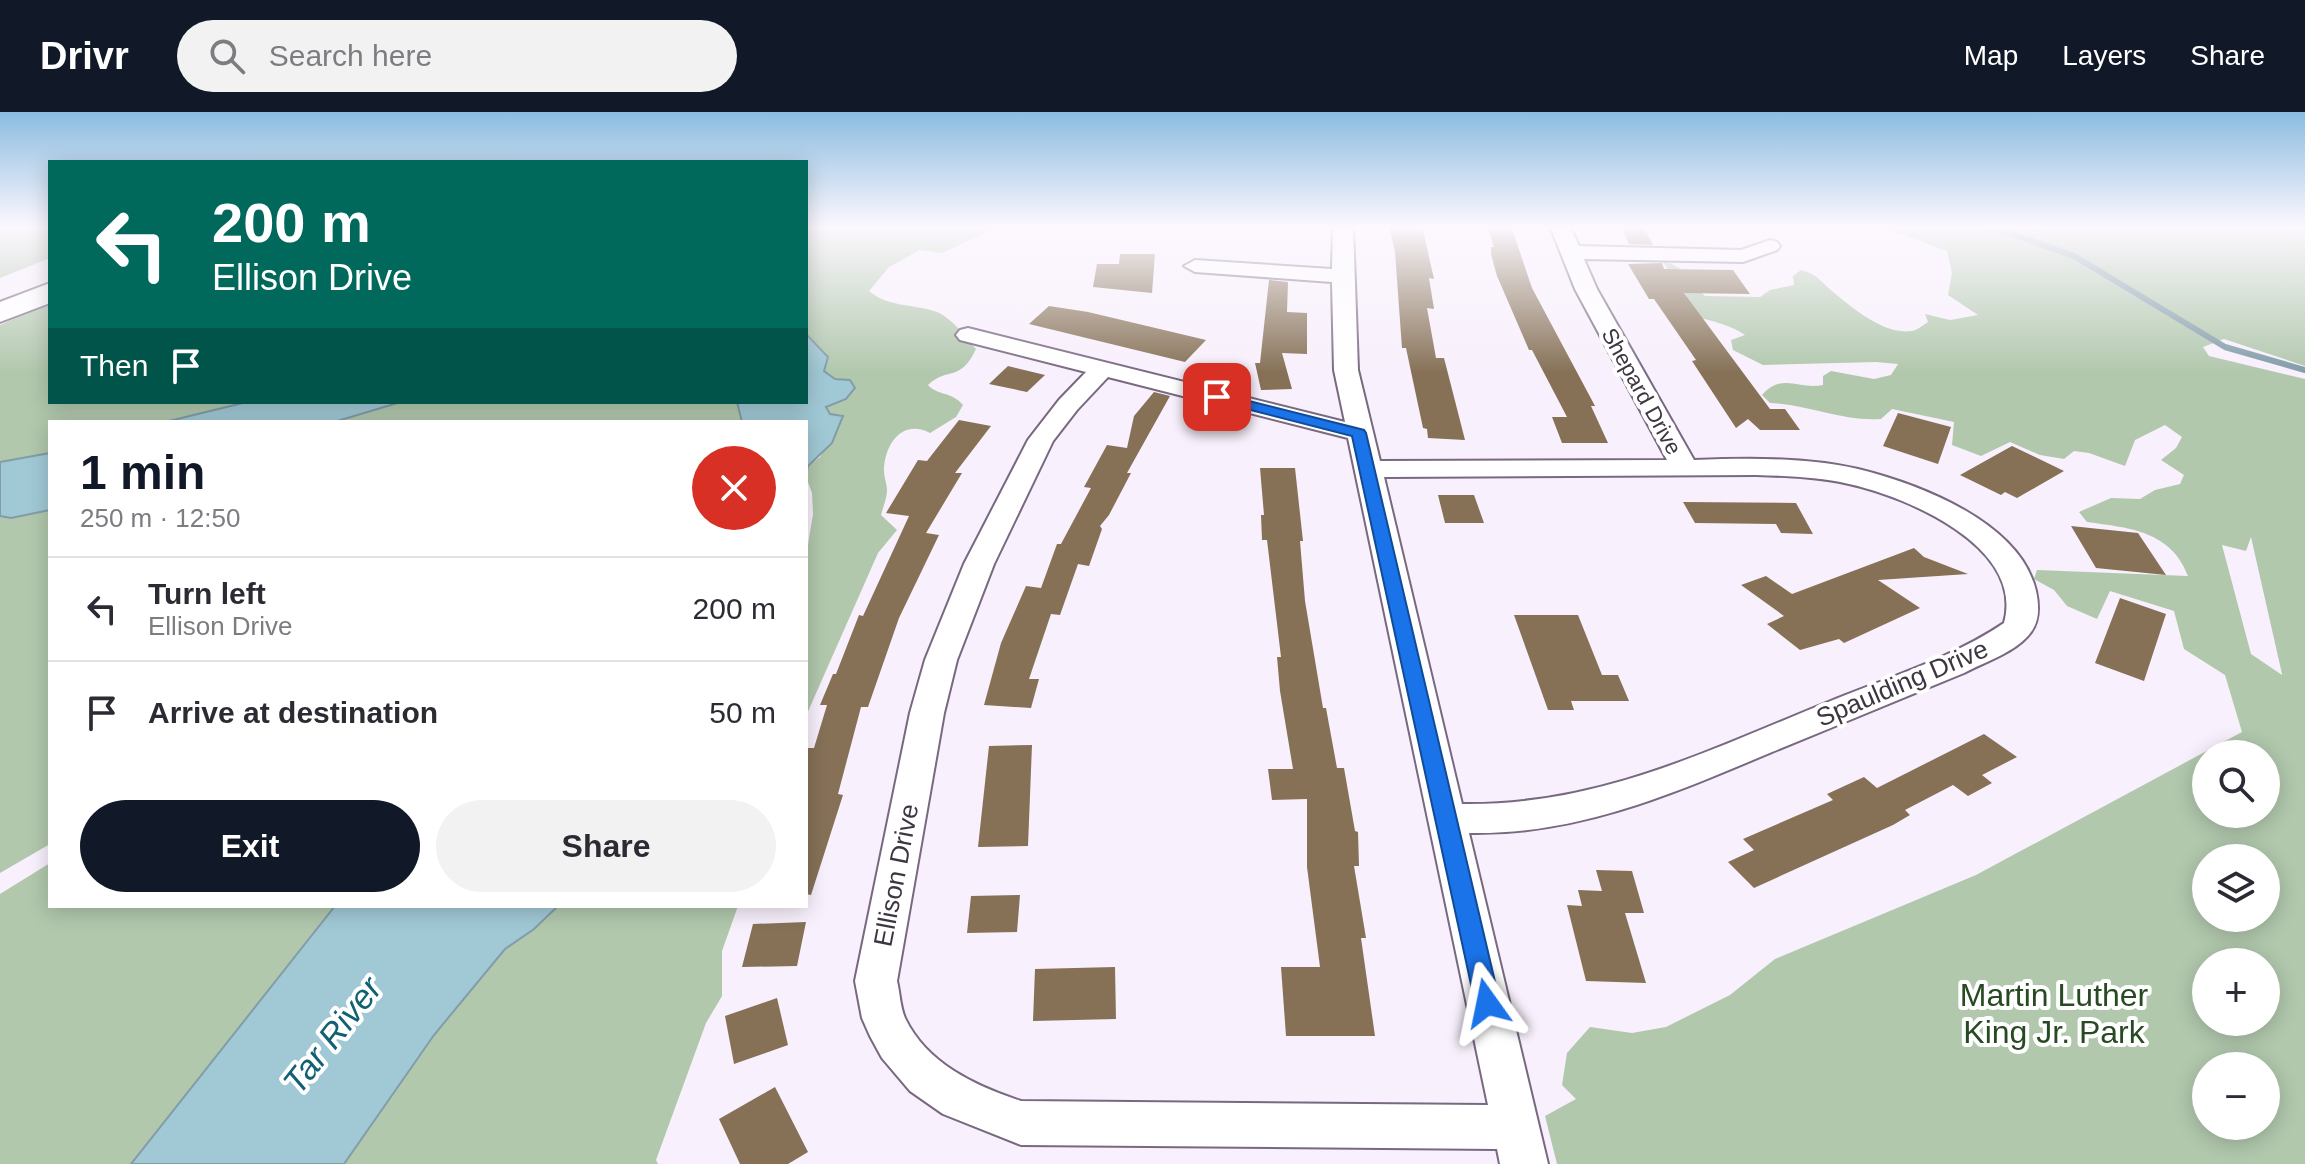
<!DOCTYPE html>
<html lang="en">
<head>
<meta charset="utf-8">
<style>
	body { margin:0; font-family:Helvetica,sans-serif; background:#f2f2f3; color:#2b2b33; height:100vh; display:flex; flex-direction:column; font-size:30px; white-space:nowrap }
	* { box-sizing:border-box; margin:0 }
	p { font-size:26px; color:#7c7c81 }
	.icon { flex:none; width:44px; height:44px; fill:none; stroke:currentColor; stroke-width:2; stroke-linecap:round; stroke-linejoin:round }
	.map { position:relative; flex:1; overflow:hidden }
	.drawer { position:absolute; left:48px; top:308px; width:760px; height:488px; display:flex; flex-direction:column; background:#fff; border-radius:0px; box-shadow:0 4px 20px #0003 }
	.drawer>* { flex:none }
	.top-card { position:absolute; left:48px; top:48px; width:760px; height:244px; border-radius:0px; box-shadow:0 4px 20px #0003; background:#00695c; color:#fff; overflow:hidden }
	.tools { position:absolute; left:2192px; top:628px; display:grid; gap:16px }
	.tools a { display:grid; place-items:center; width:88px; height:88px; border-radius:50%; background:#fff; box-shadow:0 4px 20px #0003; font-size:40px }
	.pin { position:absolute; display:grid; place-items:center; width:68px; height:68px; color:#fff; margin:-34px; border-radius:16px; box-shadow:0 4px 12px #0006 }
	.me { position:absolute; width:88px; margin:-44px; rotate:348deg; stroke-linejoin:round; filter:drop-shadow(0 0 6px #0008) }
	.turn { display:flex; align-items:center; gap:28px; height:168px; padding:0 32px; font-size:36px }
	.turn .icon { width:104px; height:104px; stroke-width:2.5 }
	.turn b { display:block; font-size:56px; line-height:68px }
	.then { display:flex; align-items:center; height:76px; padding:0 32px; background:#0003; gap:16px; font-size:30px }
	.round { display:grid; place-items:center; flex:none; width:84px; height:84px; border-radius:42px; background:#f2f2f3 }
	.head { display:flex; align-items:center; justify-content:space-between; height:136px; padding:0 32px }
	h1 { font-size:48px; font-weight:800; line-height:60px; color:#111827 }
	.button { display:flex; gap:16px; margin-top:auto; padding:16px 32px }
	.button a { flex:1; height:92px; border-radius:48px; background:#111827; color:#fff; font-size:32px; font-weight:800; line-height:92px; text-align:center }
	.button a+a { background:#f2f2f3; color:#2b2b33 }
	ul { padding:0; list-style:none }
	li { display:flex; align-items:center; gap:24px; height:104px; padding:0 32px; border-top:2px solid #e1e1e2 }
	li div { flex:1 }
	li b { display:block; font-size:30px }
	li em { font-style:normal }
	header { display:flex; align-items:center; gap:48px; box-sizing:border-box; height:112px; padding:0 40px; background:#111827; color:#fff }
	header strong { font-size:38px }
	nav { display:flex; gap:44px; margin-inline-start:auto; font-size:28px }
	.search { width:560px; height:72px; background:#f2f2f3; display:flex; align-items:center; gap:20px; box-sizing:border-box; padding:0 28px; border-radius:44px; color:#7c7c81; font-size:30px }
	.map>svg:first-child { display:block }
</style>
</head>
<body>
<header>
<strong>Drivr</strong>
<div class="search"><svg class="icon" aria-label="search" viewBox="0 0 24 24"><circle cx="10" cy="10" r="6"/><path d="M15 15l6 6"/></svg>Search here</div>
<nav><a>Map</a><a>Layers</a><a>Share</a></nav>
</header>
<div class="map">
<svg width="2305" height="1052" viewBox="0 0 2305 1052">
	<rect width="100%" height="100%" fill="#f8f0fc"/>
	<path fill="#b1c8ad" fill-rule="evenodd" d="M0,114H50V146L0,166Z
		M806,114H1000L942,141L920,138L889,155L869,179C888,195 912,192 934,199C951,204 964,224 976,237C960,271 948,254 928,273C938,284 951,279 963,293L956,305L930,321C902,306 884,333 884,359C884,366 887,372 887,378C887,386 883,395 881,403L897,418L878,441L806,604V445L813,402L812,381L806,365L808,354L820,345L843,305L830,302L825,295L846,287L850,268L835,267L824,259L827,245L806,222Z
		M1879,114H2305V254L2224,227L2203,235L2209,244L2305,267V1052H1557L1545,1004L1576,987L1562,973L1567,941L1590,915L1632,921L1666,915L1730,883L1775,847L1976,763L2242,620L2225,563L2184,537L2174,499L2110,479L2097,507L2067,494L2054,478L2034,467L2037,458L2188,464C2171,419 2130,416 2087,410L2079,400L2111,386L2140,387L2155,378L2180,372L2184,363L2161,348L2176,336L2182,325L2165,313L2135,328L2125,354L2089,341L2074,339L2064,347L2040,343L2010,330L1981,344L1952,333L1954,310L1892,297L1881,307C1843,310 1808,292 1770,291L1762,283C1783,260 1798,278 1823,273V264L1831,259L1874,267L1891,263L1898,252L1876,250L1763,253L1733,238L1731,228L1745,223C1718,205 1687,207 1658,193L1664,190L1682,192L1687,185L1663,150C1682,151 1693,171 1705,184L1760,185L1770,178L1794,173L1793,164L1801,158C1816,161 1821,170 1832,179C1851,195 1884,223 1911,219C1916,219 1923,213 1928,210L1925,202L1950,208L1978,203L1948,183L1952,161L1947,139ZM2251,425L2282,562V563L2251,542L2222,433L2246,439ZM2206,642H2266V702H2206ZM2206,746H2266V806H2206ZM2206,850H2266V910H2206ZM2206,954H2266V1014H2206Z
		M50,191V290H247L165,310H50V341L0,350V213Z
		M401,290H737L742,310H334Z
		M50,398V732L0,761V404L12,406Z
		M50,751V794H335L131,1052H0V782Z
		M558,794H738L722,839V884L706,911L656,1048L658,1052H344L434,923L505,837L534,817Z"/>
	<path fill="#a0c9d5" stroke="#829da9" stroke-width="2" d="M806,222L828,245L824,259L835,267L850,268L855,276L846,287L826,295L830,302L843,304L832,331L808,354L806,362V310H742L737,290H806Z
		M247,290H401L334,310H165Z
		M50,341V398L11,406L0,404V350Z
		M335,794H558L534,817L505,837L434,923L344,1052H131Z"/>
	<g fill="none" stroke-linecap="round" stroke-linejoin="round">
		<path stroke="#829da9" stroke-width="6" d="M1989,114L2074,144L2225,235L2305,258"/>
	</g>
	<path fill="#867157" d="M1389,114H1422L1434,167L1429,166L1434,197L1427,196L1436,246H1444L1465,328L1428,326L1427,317L1423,316L1406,236H1402L1395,140Z
		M1487,114H1511L1532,176L1595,294H1591L1608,331H1562L1552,305H1567L1532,238H1529L1497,164L1491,142V135H1494Z
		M1621,114H1643L1653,133L1629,132Z
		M1120,142H1155L1152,181L1093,175L1097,152H1119Z
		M1662,151L1664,157L1733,158L1750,182L1684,181L1770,297H1785L1800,318H1760L1748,307L1736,316L1692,249L1696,248L1654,187H1649L1628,152Z
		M1269,168L1288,170L1287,200L1307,201V242L1282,241L1292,277L1261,278L1255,251H1260Z
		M1049,194L1088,200L1206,228L1185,250L1029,212Z
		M1008,254L1045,263L1027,280L989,272Z
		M1154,280L1170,284L1127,361H1131L1109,403L1100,414L1102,417L1089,454L1078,452L1060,503L1051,502L1029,567H1039L1031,596L984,593L1001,531L1026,474L1041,476L1057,432H1061L1091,376L1084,375L1107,333L1127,336L1134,304Z
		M1898,301L1951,315L1938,352L1883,334Z
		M959,308L991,314L955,361H962L926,421L939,423L899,506L868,595H861L838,682L843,683L811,783L806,782V636H814L827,593H820L833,562H836L859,503L863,504L909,404L886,401L918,348L927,349Z
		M2012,334L2064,359L2017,386L2005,380L2001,383L1960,363Z
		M1260,356H1295L1303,429H1300L1305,489L1323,596H1326L1337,656H1344L1355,719L1358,720L1359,754H1354L1366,826H1361L1375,924H1286L1281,855H1320L1307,755V687L1272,688L1268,657H1293L1280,579L1277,545H1281L1267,428H1262L1261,403H1264Z
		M1438,383H1474L1484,411H1445Z
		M1683,390L1796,391L1813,422L1781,421L1776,412L1695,411Z
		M2071,414L2138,421L2166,463L2096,456Z
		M1914,436L1924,445L1968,462L1878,468L1920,496L1844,531L1839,527L1800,538L1767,512L1784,504L1741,473L1766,464L1792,482Z
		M2120,486L2166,502L2144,569L2095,551Z
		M1514,503H1578L1602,563H1618L1629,589H1571L1574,598H1548Z
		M1984,622L2017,645L1982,663L1992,671L1968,684L1953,673L1905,698L1910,703L1893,713L1754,776L1728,750L1754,738L1743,727L1833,688L1827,682L1864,665L1877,676Z
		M1032,633L1028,734L978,735L989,634Z
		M1596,758L1632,759L1644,801H1625L1646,871L1586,869L1567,793L1582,794L1578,778L1602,779Z
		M1020,783L1017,820L967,821L971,784Z
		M806,810L797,854L742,855L753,812Z
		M1115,855L1116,907L1033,909L1035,857Z
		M777,886L788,933L734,952L725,904Z
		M775,975L808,1040L788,1052H740L719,1007Z"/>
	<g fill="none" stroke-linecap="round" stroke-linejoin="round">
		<defs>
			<path id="street" d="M1333,114H1353L1358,258L1380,349L1667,348L1575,177L1550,114H1570L1579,134L1741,138L1770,128L1777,130L1780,134L1777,138L1743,150L1584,147L1597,177L1694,348C1748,346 1804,345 1858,357C1919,372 2020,410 2036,479C2039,493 2040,508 2031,520C2017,540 1984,550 1964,561C1900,587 1836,614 1772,640C1672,682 1579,723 1469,721L1548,1052H1500L1497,1037L1021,1033L943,1002L910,979L882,946L870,924L862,906L855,869L910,601L925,548L964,452L1028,328L1059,288L1086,260L960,228L956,223L960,218L968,216L1345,310L1334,258L1332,170L1195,160L1184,154L1195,148L1332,157ZM1108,265L1348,326L1488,993L1021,989C976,974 927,952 905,906C900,895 900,881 897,869L944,601L957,548L994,452L1053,329L1077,298ZM1756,363C1787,364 1819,365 1849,372C1908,385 2025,435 2004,511C1952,546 1890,565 1833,588C1709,638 1599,694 1462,692L1384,365Z"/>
			<path id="highway" d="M50,171V191L0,210V190Z"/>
		</defs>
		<use href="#street" stroke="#786880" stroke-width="4"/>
		<use href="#highway" stroke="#786880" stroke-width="4"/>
		<use href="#street" fill="#fff" fill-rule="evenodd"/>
		<use href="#highway" fill="#fff" fill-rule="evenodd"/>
	</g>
	<linearGradient id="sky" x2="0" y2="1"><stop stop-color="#8bbce0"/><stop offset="0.44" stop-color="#fcf8fe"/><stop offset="1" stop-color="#fcf8fe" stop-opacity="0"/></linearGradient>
	<rect width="2305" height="261" fill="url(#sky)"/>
	<path fill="#1a73e8" stroke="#114b97" stroke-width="2" d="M1217,281L1364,318L1366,321L1500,891L1496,899L1487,902L1479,899L1475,891L1352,324L1212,288L1209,285Z"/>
	<g text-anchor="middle" stroke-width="8" stroke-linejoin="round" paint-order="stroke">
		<g font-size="22" fill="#3d3641" stroke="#fff">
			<text transform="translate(1642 279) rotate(61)" y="8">Shepard Drive</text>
		</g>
		<g font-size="26" fill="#3d3641" stroke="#fff">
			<text transform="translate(1902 571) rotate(-23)" y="9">Spaulding Drive</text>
			<text transform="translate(896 763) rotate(-79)" y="9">Ellison Drive</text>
		</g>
		<g font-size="32" fill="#274a22" stroke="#fff">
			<text x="2054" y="894">Martin Luther<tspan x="2054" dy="37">King Jr. Park</tspan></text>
		</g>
		<g font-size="34" font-style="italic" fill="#106172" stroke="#fff">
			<text transform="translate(332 923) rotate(-52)" y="12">Tar River</text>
		</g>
	</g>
</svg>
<div class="tools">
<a><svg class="icon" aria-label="search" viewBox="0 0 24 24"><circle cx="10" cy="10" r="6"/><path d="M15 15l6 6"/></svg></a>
<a><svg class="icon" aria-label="layers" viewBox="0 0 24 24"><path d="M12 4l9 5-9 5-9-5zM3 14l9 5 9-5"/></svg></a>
<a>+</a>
<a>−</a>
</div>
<div class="pin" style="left:1217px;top:285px;background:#d93025"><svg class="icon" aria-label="arrive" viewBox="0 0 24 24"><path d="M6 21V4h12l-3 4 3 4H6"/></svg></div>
<svg class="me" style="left:1487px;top:891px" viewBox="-20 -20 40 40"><path d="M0-17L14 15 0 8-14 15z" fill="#1a73e8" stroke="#fff" stroke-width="4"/></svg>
<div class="top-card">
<div class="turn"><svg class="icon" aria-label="left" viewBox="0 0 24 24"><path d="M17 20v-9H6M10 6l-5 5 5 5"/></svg><div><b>200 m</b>Ellison Drive</div></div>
<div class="then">Then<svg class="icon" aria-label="arrive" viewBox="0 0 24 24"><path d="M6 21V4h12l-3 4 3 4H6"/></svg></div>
</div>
<section class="drawer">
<div class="head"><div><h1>1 min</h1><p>250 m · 12:50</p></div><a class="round" style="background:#d93025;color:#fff"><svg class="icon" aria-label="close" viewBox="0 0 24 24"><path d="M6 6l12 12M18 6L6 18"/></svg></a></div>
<ul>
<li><svg class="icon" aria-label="left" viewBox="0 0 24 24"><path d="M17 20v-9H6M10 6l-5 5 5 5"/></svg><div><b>Turn left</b><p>Ellison Drive</p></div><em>200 m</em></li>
<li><svg class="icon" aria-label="arrive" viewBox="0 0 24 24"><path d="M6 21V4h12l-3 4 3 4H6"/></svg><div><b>Arrive at destination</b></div><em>50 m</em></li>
</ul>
<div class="button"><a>Exit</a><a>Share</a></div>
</section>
</div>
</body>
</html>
